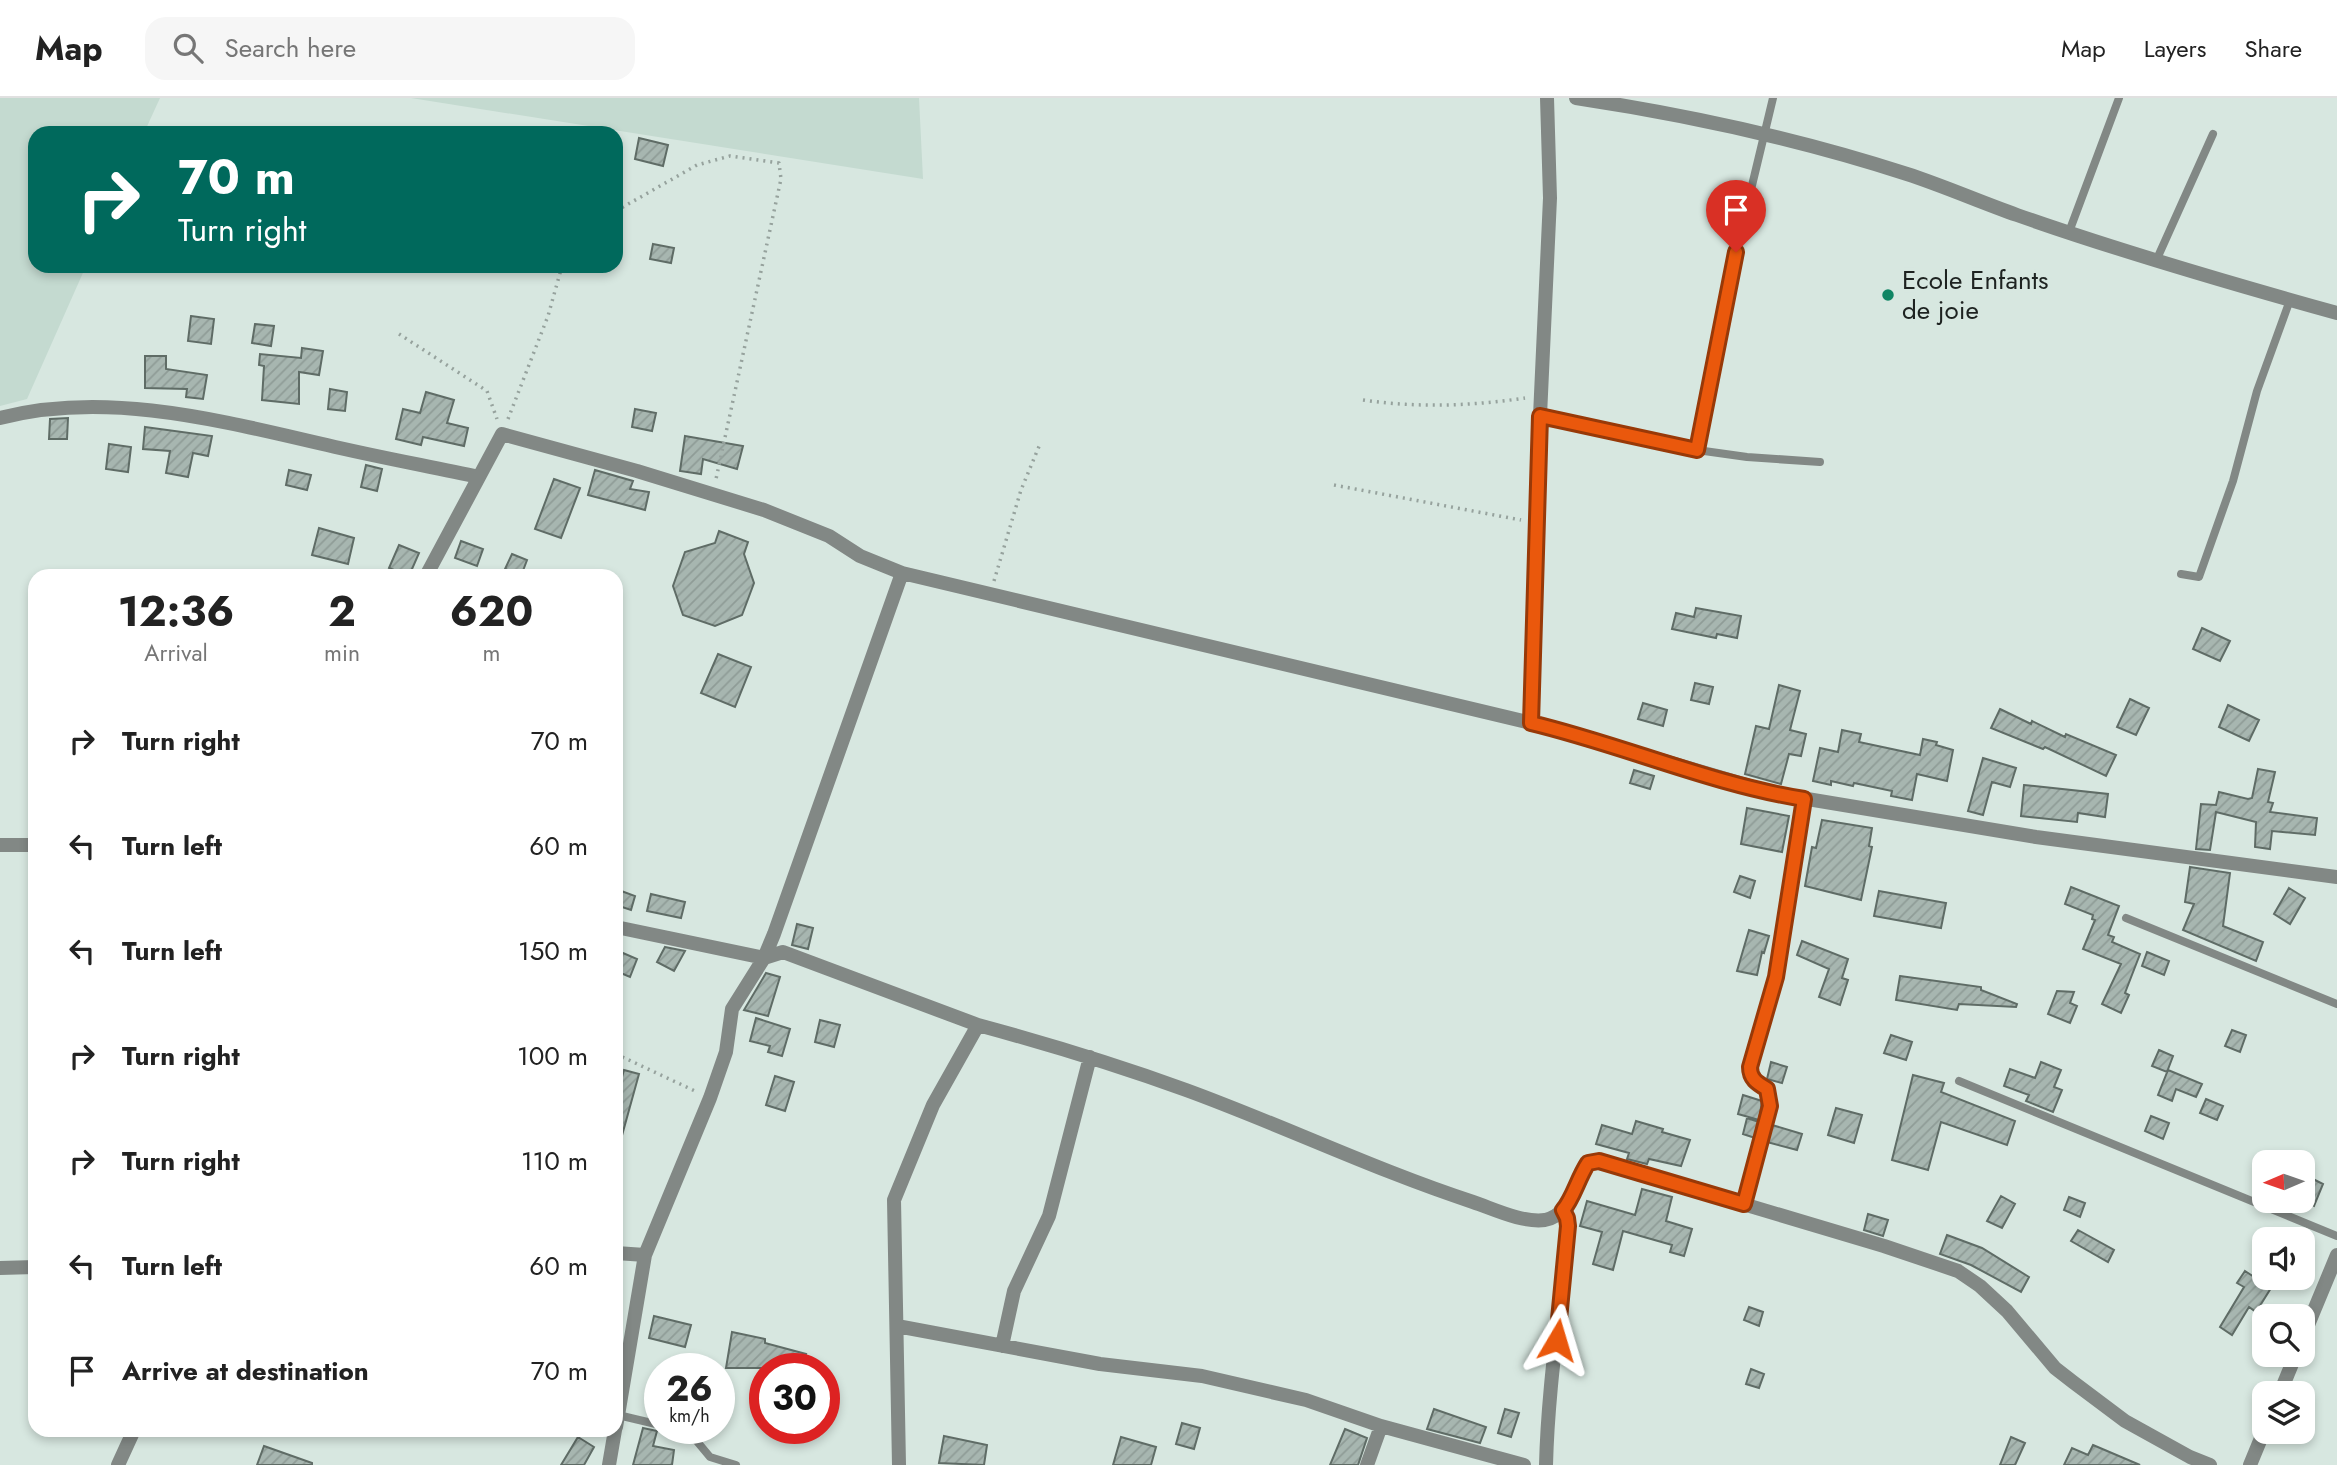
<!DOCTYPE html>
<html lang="en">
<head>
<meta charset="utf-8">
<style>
	body { margin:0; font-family:Jost,sans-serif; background:#f6f6f6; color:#222; height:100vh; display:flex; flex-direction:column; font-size:26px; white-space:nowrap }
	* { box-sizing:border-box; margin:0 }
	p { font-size:23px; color:#767676 }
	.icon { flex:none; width:38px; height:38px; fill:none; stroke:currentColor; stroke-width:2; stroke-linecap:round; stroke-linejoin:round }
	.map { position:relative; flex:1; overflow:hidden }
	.sheet { position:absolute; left:28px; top:471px; width:595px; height:868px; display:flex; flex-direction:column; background:#fff; border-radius:21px; box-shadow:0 4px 10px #0003 }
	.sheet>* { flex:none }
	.banner { position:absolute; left:28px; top:28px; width:595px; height:147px; border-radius:21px; box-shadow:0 4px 10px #0003; background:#00695c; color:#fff; overflow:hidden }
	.needle { width:46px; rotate:268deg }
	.fabs { position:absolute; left:2252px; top:1052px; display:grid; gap:14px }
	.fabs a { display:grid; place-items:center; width:63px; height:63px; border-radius:14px; background:#fff; box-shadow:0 4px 10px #0003; font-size:35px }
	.speed { position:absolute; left:644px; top:1255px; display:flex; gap:14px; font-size:35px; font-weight:700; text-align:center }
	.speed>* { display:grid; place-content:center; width:91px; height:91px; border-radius:50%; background:#fff; box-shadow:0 4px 10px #0003; line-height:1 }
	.speed small { font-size:18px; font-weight:400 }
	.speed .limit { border:10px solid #d22; background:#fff; color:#111 }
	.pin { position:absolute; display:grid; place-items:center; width:60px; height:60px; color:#fff; margin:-72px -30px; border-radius:50% 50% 50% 0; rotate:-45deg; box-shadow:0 0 7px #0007 }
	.pin .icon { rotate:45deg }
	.me { position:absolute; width:77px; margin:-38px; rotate:7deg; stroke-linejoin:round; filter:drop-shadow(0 0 5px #0008) }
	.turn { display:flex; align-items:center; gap:24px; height:147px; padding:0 35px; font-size:32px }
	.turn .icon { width:91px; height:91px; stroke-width:2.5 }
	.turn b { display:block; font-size:49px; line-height:60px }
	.eta { display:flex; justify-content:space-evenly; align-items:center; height:119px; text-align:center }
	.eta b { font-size:42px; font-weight:700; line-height:49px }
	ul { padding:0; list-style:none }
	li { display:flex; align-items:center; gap:21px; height:105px; padding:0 35px }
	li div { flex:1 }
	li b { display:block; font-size:26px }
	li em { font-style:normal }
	header { display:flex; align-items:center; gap:42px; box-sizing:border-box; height:98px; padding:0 35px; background:#fff; border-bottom:2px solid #e0e0e0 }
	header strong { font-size:33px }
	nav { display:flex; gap:38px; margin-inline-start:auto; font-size:24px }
	.search { width:490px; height:63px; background:#f6f6f6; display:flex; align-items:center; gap:18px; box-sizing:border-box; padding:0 24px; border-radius:21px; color:#767676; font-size:26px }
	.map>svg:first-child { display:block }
</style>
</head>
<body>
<header>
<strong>Map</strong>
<div class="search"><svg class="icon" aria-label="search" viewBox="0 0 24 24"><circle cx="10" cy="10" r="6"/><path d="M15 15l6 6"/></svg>Search here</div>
<nav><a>Map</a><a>Layers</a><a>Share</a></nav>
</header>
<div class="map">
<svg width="2337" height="1367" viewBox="0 0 2337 1367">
	<defs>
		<pattern id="building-hatch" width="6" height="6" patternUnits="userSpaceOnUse" patternTransform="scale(1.75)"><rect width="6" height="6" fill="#a7b6b0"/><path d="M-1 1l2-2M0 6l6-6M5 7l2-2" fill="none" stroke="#8f9c97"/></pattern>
	</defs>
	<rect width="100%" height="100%" fill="#d7e7e0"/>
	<path fill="#c4dad0" d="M0,0H160L144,35H35V168H86L27,301L0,308Z
		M411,0H919L923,81Z"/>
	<path fill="url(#building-hatch)" stroke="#5f6c66" stroke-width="2" d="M639,40L668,47L663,68L635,61Z
		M653,146L674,150L671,165L650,161Z
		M191,218L214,221L211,246L188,243Z
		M255,226L274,228L271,248L252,245Z
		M302,250L323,253L319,277L299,274V306L262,302L264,268L259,267L260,256L301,260Z
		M145,258H166V271L207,277L203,301L186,299L187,291L145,290Z
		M330,291L347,294L345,313L328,311Z
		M426,294L454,302L447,325L468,330L464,348L423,339L421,347L396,341L403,311L420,315Z
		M635,311L656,315L652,333L632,329Z
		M68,320L67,341H49L50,321Z
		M145,329L212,338L208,358L193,355L188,379L166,375L170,353L143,351Z
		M685,338L743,348L737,371L703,361L701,376L680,373Z
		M109,346L131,349L128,374L106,371Z
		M366,367L382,371L377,393L361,389Z
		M289,372L311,377L307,392L286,387Z
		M595,372L633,383L630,391L649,394L645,412L588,397Z
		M554,381L580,390L561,440L535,431Z
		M319,430L354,440L348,466L312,457Z
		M719,433L748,444L744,456L754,485L742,517L715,528L683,517L673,488L685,454L715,445Z
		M461,443L483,451L477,468L455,460Z
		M399,447L419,455L409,478L389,470Z
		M512,456L527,462L521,478L505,471Z
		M1696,510L1741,518L1737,540L1717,536L1716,540L1672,531L1676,515L1694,519Z
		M2202,530L2230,543L2220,563L2193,551Z
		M718,556L751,569L735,609L701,595Z
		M1695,585L1713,589L1709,606L1691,602Z
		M1779,587L1800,593L1790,632L1806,636L1801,658L1789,656L1781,686L1745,676L1756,628L1769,631Z
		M2130,601L2149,610L2136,637L2117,629Z
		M1643,605L1667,612L1663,628L1638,621Z
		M2228,607L2259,622L2249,643L2219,629Z
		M2000,611L2031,626L2032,623L2065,639L2066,636L2116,657L2106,678L2045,649L2043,651L1991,630Z
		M1842,632L1861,636L1859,644L1920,657L1923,641L1937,644L1936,647L1953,652L1947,683L1917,676L1912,702L1891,698L1892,693L1854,685L1853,688L1831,683V687L1813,683L1820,650L1838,654Z
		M1983,660L2016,670L2010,689L1992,684L1983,717L1968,713Z
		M2258,671L2275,674L2268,704L2273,705L2270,714L2317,720L2315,737L2272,733L2270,751L2255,749L2256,724L2216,714L2210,752L2196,751L2201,706L2216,707L2219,694L2248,701L2252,700Z
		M1634,672L1654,678L1650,691L1630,685Z
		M2024,687L2108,696L2105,719L2078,715L2077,724L2021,718Z
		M1747,710L1789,718L1782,754L1741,746Z
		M1822,722L1872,730L1869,748L1872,749L1861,802L1805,788L1812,749L1816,750Z
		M2190,769L2230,775L2223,828L2263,844L2256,863L2183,832L2194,806L2185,804Z
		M1740,778L1755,783L1750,800L1734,794Z
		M2071,789L2119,808L2108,837L2114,839L2112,844L2140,856L2125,895L2129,897L2121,915L2102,906L2121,866L2083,851L2095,822L2092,821L2093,817L2065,806Z
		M2289,790L2305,800L2290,826L2274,816Z
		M616,791L635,798L631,812L616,807Z
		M1879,793L1946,805L1941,830L1874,818Z
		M651,796L685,804L681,820L647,813Z
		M797,826L813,830L808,851L792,847Z
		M1749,832L1769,838L1764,855L1762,854L1757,877L1737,873Z
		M1802,843L1848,861L1842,880L1848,882L1840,907L1819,899L1829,871L1797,857Z
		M665,849L685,853L674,873L657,864Z
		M616,852L637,861L630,879L616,873Z
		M2147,854L2169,863L2164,877L2142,868Z
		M766,875L780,879L768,918L744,912Z
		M1900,878L1981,889V892L2017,906L2016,909L1959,906L1957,912L1896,902Z
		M2057,893L2074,894L2070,905L2077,908L2070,925L2048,916Z
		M756,920L790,931L782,958L768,954L770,948L750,943Z
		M820,922L840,927L834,949L815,944Z
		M2232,932L2246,937L2240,954L2225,948Z
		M1891,937L1912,944L1906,962L1884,955Z
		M2159,952L2173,958L2167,974L2152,968Z
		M1771,964L1787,969L1782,985L1767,981Z
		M2041,964L2061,972L2054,989L2062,992L2053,1014L2026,1003L2029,997L2004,988L2010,971L2035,980Z
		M624,972L639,976L621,1041L616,1040V1000Z
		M2168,972L2202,986L2196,999L2176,991L2172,1003L2158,997Z
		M1913,977L1944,985L1941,994L2015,1023L2007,1047L1941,1024L1928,1072L1892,1062Z
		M775,978L794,984L785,1013L766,1007Z
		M1743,997L1762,1003L1759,1022L1738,1016Z
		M2206,1001L2223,1008L2217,1022L2200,1015Z
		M1836,1010L1862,1017L1854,1045L1828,1037Z
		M2151,1018L2169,1025L2163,1041L2145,1033Z
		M1747,1020L1759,1024L1755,1040L1743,1036Z
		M1636,1023L1663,1031L1662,1034L1690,1042L1681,1068L1649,1061L1647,1066L1627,1061L1629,1055L1596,1046L1602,1027L1632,1036Z
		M1772,1027L1802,1036L1797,1052L1767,1044Z
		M2309,1079L2323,1086L2314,1108L2301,1102L2303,1091Z
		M1642,1091L1672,1099L1666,1123L1692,1131L1684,1158L1670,1154L1672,1147L1623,1133L1613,1172L1593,1166L1602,1134L1580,1128L1587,1103L1635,1117Z
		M2001,1098L2015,1106L2002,1130L1987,1123Z
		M2069,1099L2085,1105L2080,1119L2064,1112Z
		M1868,1116L1888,1122L1883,1138L1864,1132Z
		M2078,1132L2114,1152L2108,1164L2071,1143Z
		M1947,1137L1982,1150L2029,1179L2021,1194L1971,1167L1940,1156Z
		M2245,1173L2271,1190L2256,1214L2249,1209L2232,1237L2220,1229L2244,1189L2237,1185Z
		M1749,1209L1763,1214L1759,1228L1744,1222Z
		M654,1218L691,1227L685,1249L649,1240Z
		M732,1234L765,1241V1245L806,1256L801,1270H726Z
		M1751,1271L1764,1276L1759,1290L1746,1286Z
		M1434,1311L1486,1329L1480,1345L1427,1331Z
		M1505,1311L1519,1315L1511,1339L1498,1335Z
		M1182,1325L1200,1330L1194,1351L1176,1346Z
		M643,1330L657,1333L653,1348L674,1352L672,1367H633Z
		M1345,1331L1367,1340L1358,1367H1330Z
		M944,1338L987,1347L984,1367L939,1365Z
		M578,1339L594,1349L584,1367H561Z
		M1121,1339L1156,1349L1151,1367H1113Z
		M2011,1339L2025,1345L2015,1367H2000Z
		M2093,1347L2140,1367H2064L2072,1350L2088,1357Z
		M264,1348L312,1365V1367H257Z"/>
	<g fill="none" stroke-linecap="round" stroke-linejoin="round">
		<path stroke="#96a29d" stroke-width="3.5" stroke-dasharray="2 5" stroke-linecap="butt" d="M616,113L697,67L730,58L779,65L781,81L716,381
			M399,236L487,293L497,321
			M1363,302C1417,310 1471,308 1525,300
			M508,321L548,218L562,168
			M1334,387L1521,422
			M994,483L1021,392L1040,346
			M616,956L695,993"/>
		<path stroke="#828885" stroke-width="8" d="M2069,134L2119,0
			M2156,163L2213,36
			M1540,318L1697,352L1736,154L1773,0
			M1697,352L1747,359L1820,364
			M2181,476L2199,479L2233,383L2257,293L2290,202
			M2126,820L2337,906
			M1959,983L2337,1138
			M1744,1106L1770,1008L1767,991C1758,985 1750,981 1750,969L1776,879L1804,701
			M618,1317L660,1327
			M670,1330L690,1335L710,1359L736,1367"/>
		<path stroke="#828885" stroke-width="14" d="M1576,0C1689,17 1799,41 1907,76C1944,88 1980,104 2017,117C2122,154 2229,185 2337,215
			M0,320C107,292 222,323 327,347C377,359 428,368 479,379
			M426,478L502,336L637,373L764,412L829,438L860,458L902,475L1552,630L1777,696L2036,739L2337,779
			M1531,625L1540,318L1550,100L1547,0
			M0,747H35
			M616,829L764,860L783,854L978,927L933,1007L894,1102L899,1367
			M978,927C1048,946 1117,967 1186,992C1282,1027 1375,1072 1473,1104C1494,1111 1522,1125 1545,1122C1571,1117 1574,1084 1588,1065L1599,1063L1884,1148L1958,1173L1980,1188L2007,1213L2055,1270L2073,1284L2125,1323L2190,1359L2210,1367
			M616,1155L645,1157
			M0,1170L35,1169
			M897,1228L1100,1266L1202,1278L1306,1302L1381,1328L1524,1367
			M2303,1239L2337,1157
			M1002,1248L1014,1193L1049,1118L1090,959
			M2280,1295L2296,1256
			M616,1329L645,1157L710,1000L726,954L732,911L764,860L774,836L902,475
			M118,1367L134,1332
			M609,1367L615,1332
			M1367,1367L1381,1328
			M1546,1367C1548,1287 1561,1208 1568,1128L1567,1120L1563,1112
			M2250,1367L2264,1333"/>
	</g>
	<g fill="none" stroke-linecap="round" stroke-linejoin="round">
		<defs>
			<path id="route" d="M1557,1242L1568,1128L1567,1120L1563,1112C1573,1101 1578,1080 1588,1065L1599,1063L1744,1106L1770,1008L1767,991C1757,985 1750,981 1750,969L1776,879L1804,701C1711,686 1623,647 1531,625L1540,318L1697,352L1736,154"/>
		</defs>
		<use href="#route" stroke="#983908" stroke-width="18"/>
		<use href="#route" stroke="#ea580c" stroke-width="12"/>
	</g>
	<circle fill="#108564" stroke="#d7e7e0" stroke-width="2.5" cx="1888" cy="197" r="7"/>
	<g text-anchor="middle" stroke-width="7" stroke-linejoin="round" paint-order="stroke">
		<g font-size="26" fill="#1e2321" stroke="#d7e7e0" text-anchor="start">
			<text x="1902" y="191">Ecole Enfants<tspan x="1902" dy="30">de joie</tspan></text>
		</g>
	</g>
</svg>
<div class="fabs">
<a><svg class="needle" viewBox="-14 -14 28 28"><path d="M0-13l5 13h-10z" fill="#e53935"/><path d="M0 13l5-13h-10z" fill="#767676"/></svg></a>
<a><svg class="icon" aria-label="sound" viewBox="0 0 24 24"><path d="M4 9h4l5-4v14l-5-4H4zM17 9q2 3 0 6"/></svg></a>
<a><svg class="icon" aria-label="search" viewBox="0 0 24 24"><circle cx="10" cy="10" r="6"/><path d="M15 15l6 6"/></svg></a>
<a><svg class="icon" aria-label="layers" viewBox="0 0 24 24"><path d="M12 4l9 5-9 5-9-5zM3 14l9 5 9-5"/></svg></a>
</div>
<div class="speed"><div>26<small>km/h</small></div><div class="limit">30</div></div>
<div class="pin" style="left:1736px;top:154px;background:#d93025"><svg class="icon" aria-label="arrive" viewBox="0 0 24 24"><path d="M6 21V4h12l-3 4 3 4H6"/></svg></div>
<svg class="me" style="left:1557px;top:1242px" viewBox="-20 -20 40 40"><path d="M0-17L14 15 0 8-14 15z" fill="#ea580c" stroke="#fff" stroke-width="4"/></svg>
<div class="banner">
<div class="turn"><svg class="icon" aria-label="right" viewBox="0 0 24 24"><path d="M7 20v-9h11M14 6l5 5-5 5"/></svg><div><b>70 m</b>Turn right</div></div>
</div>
<section class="sheet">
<div class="eta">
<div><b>12:36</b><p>Arrival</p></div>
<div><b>2</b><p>min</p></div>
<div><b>620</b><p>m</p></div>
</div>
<ul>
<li><svg class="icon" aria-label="right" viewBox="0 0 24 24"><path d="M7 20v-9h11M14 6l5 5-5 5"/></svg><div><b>Turn right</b></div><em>70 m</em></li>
<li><svg class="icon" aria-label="left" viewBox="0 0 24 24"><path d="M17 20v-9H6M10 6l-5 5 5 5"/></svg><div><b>Turn left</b></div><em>60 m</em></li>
<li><svg class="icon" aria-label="left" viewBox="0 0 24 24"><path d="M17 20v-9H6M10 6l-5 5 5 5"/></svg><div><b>Turn left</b></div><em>150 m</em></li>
<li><svg class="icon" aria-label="right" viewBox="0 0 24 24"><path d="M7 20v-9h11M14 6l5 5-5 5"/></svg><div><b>Turn right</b></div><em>100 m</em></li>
<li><svg class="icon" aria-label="right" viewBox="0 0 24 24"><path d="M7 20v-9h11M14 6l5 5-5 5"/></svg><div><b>Turn right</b></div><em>110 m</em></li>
<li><svg class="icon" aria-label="left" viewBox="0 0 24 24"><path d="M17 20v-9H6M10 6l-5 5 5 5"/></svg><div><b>Turn left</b></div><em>60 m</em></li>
<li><svg class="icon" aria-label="arrive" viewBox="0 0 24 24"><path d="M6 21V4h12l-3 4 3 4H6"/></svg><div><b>Arrive at destination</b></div><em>70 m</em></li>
</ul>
</section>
</div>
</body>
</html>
